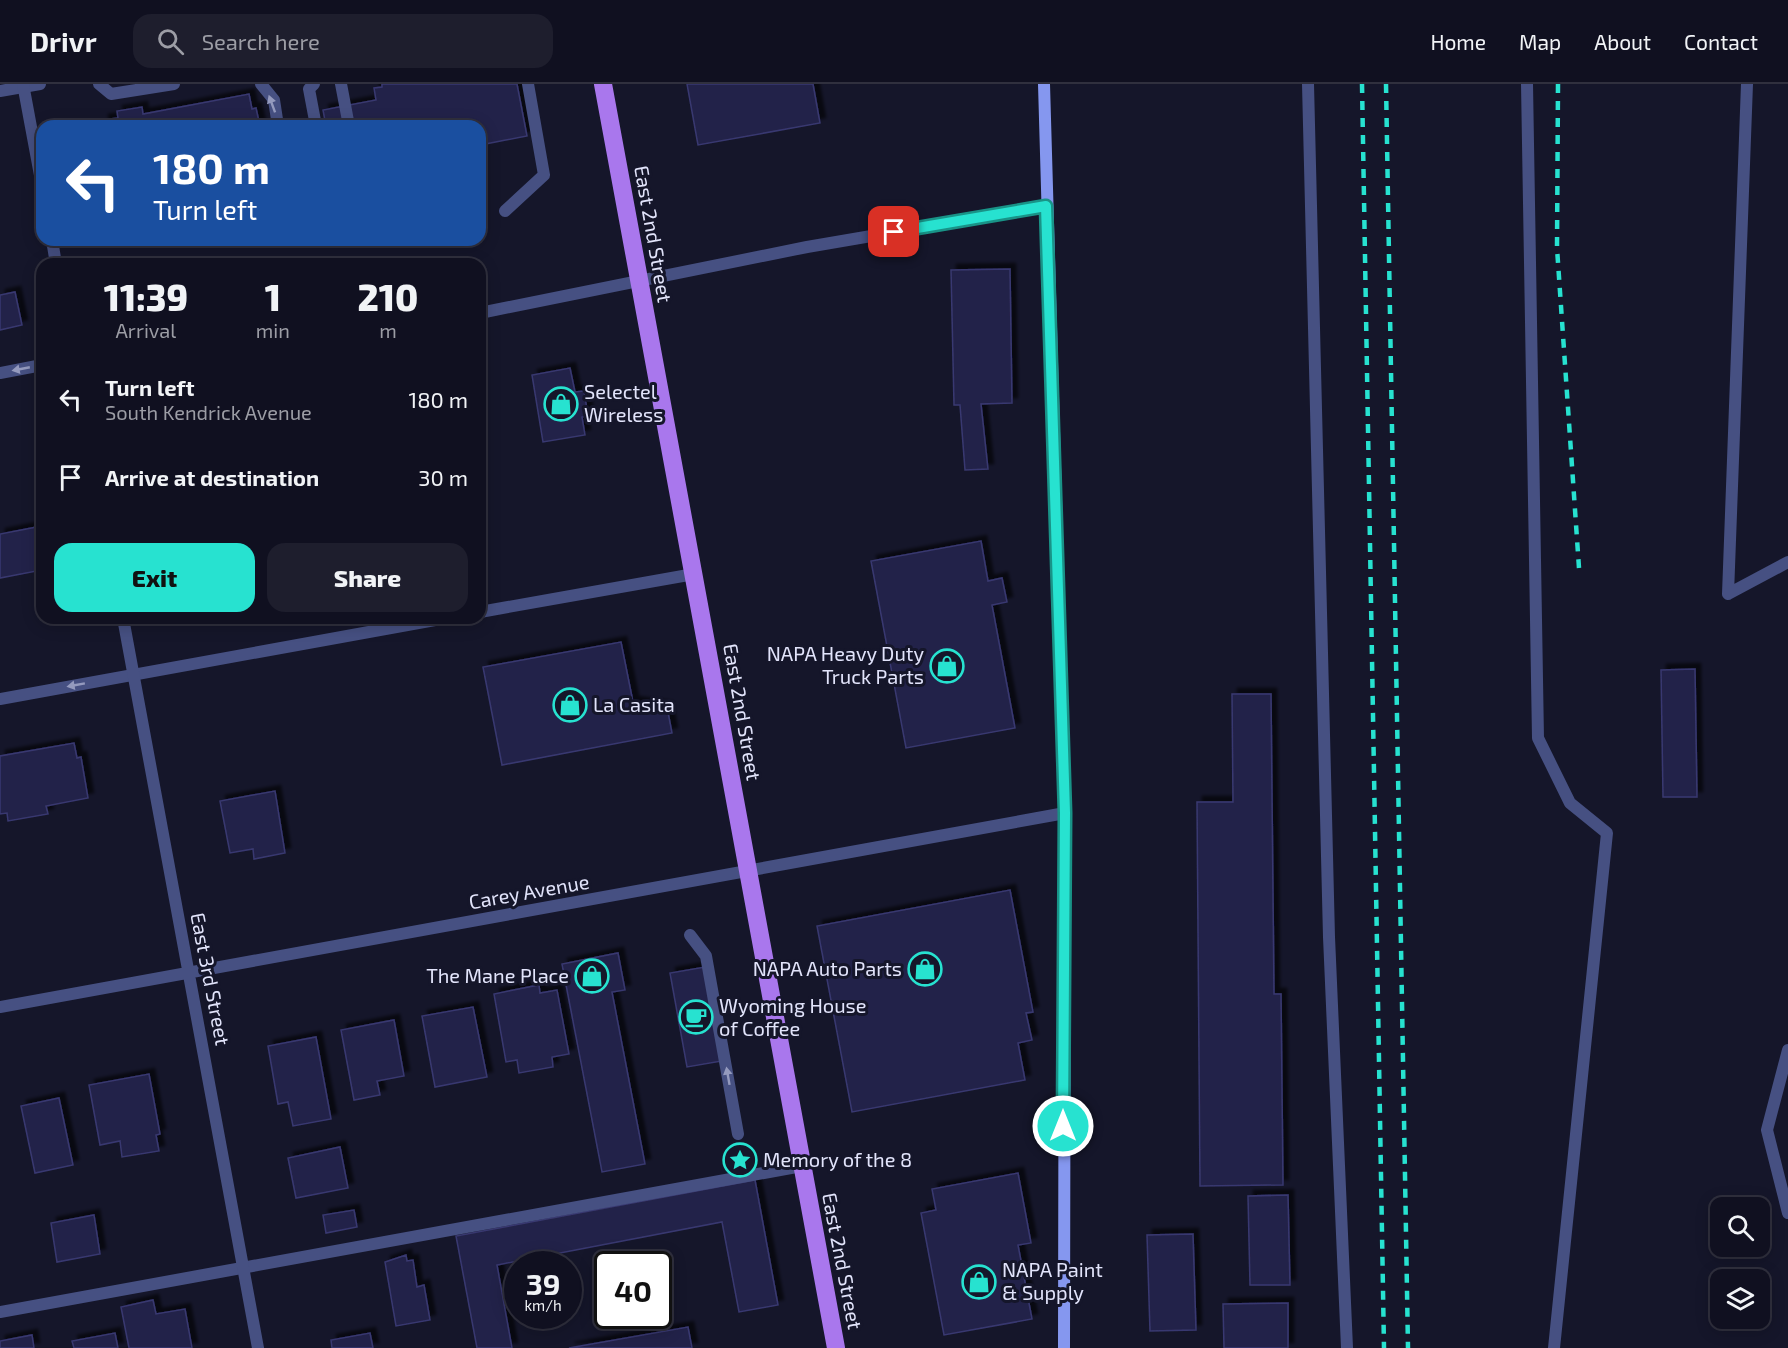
<!DOCTYPE html>
<html lang="en">
<head>
<meta charset="utf-8">
<style>
	body { margin:0; font-family:"Exo 2",sans-serif; background:#1e1e2d; color:#f1f3f6; height:100vh; display:flex; flex-direction:column; font-size:22px; white-space:nowrap }
	* { box-sizing:border-box; margin:0 }
	p { font-size:20px; color:#9c9da5 }
	.icon { flex:none; width:33px; height:33px; fill:none; stroke:currentColor; stroke-width:2; stroke-linecap:round; stroke-linejoin:round }
	.map { position:relative; flex:1; overflow:hidden }
	.sheet { position:absolute; left:36px; top:174px; width:450px; height:366px; display:flex; flex-direction:column; background:#101020; border-radius:18px; box-shadow:0 3px 15px #0003,0 0 0 2px #30303e }
	.sheet>* { flex:none }
	.banner { position:absolute; left:36px; top:36px; width:450px; height:126px; border-radius:18px; box-shadow:0 3px 15px #0003,0 0 0 2px #30303e; background:#1a4fa0; color:#fff; overflow:hidden }
	.controls { position:absolute; left:1710px; top:1113px; display:grid; gap:12px }
	.controls a { display:grid; place-items:center; width:60px; height:60px; border-radius:12px; background:#101020; box-shadow:0 3px 15px #0003,0 0 0 2px #30303e; font-size:30px }
	.speed { position:absolute; left:504px; top:1167px; display:flex; gap:12px; font-size:30px; font-weight:700; text-align:center }
	.speed>* { display:grid; place-content:center; width:78px; height:78px; border-radius:50%; background:#101020; box-shadow:0 3px 15px #0003,0 0 0 2px #30303e; line-height:1 }
	.speed small { font-size:15px; font-weight:400 }
	.speed .limit { border:3px solid #111; border-radius:9px; background:#fff; color:#111 }
	.pin { position:absolute; display:grid; place-items:center; width:51px; height:51px; color:#fff; margin:-26px; border-radius:12px; box-shadow:0 3px 9px #0006 }
	.me { position:absolute; width:66px; margin:-33px; rotate:0deg; stroke-linejoin:round; filter:drop-shadow(0 0 4px #0008) }
	.turn { display:flex; align-items:center; gap:21px; height:126px; padding:0 18px; font-size:27px }
	.turn .icon { width:78px; height:78px; stroke-width:2.5 }
	.turn b { display:block; font-size:42px; line-height:51px }
	.eta { display:flex; justify-content:space-evenly; align-items:center; height:102px; text-align:center }
	.eta b { font-size:36px; font-weight:800; line-height:42px }
	.primary-button { display:flex; gap:12px; margin-top:auto; padding:12px 18px }
	.primary-button a { flex:1; height:69px; border-radius:18px; background:#27e2d0; color:#111; font-size:24px; font-weight:800; line-height:69px; text-align:center }
	.primary-button a+a { background:#1e1e2d; color:#f1f3f6 }
	ul { padding:0; list-style:none }
	li { display:flex; align-items:center; gap:18px; height:78px; padding:0 18px }
	li div { flex:1 }
	li b { display:block; font-size:22px }
	li em { font-style:normal }
	header { display:flex; align-items:center; gap:36px; box-sizing:border-box; height:84px; padding:0 30px; background:#101020; border-bottom:2px solid #30303e }
	header strong { font-size:28px }
	nav { display:flex; gap:33px; margin-inline-start:auto; font-size:21px }
	.search { width:420px; height:54px; background:#1e1e2d; display:flex; align-items:center; gap:15px; box-sizing:border-box; padding:0 21px; border-radius:18px; color:#9c9da5; font-size:22px }
	.map>svg:first-child { display:block }
</style>
</head>
<body>
<header>
<strong>Drivr</strong>
<div class="search"><svg class="icon" aria-label="search" viewBox="0 0 24 24"><circle cx="10" cy="10" r="6"/><path d="M15 15l6 6"/></svg>Search here</div>
<nav><a>Home</a><a>Map</a><a>About</a><a>Contact</a></nav>
</header>
<div class="map">
<svg width="1788" height="1264" viewBox="0 0 1788 1264">
	<defs>
		<filter id="shadow"><feDropShadow dx="5.5" dy="-5.5" stdDeviation="1.5" flood-color="#0009"/></filter>
	</defs>
	<rect width="100%" height="100%" fill="#15162a"/>
	<path fill="#242348" stroke="#393971" stroke-width="1.5" filter="url(#shadow)" d="M382,0H517L527,52L480,61V42H326L323,26L376,16L374,4L382,3Z
		M687,0H813L820,39L698,61Z
		M249,10L252,25L256,24L260,42H104L103,36L118,34L117,27L142,23L143,30Z
		M1010,185L1012,319L981,320L988,385L965,386L960,321H954L951,186Z
		M15,208L22,241L0,246V211Z
		M570,284L575,308L584,307L588,332L582,333L585,351L543,358L532,291Z
		M42,442V486L0,494V450Z
		M981,457L988,497L1002,494L1007,518L992,521L1015,644L906,664L871,477Z
		M621,558L633,618L667,623L672,649L502,681L483,583Z
		M1695,585L1697,713H1663L1661,586Z
		M1232,610H1271L1274,910H1281L1283,1101L1200,1102L1197,718H1233Z
		M74,659L77,674L81,673L88,714L46,722L48,730L8,737L7,729L0,730V672Z
		M275,707L285,769L254,775L253,765L230,769L220,717Z
		M1010,806L1033,928L1026,929L1032,956L1018,959L1025,996L852,1028L817,842Z
		M618,869L625,906L612,908L645,1080L602,1088L562,880Z
		M705,883L722,977L687,983L670,889Z
		M539,901L540,909L557,906L569,970L552,973L553,983L519,989L517,976L506,978L494,910Z
		M473,923L487,993L435,1003L422,932Z
		M394,936L404,992L377,997L380,1011L354,1016L341,946Z
		M316,953L331,1035L293,1042L288,1018L278,1020L268,962Z
		M149,990L160,1050L156,1051L159,1067L122,1073L120,1057L100,1061L89,1001Z
		M59,1014L73,1081L35,1089L21,1022Z
		M340,1063L348,1104L296,1114L288,1074Z
		M1018,1089L1031,1159L1018,1161L1032,1235L944,1251L921,1129L936,1126L932,1105Z
		M755,1096L778,1221L739,1228L722,1138L497,1181L512,1264H477L456,1152Z
		M1288,1111L1290,1201H1250L1248,1112Z
		M354,1126L357,1143L326,1149L323,1131Z
		M94,1131L100,1170L57,1178L51,1139Z
		M1193,1150L1196,1246L1150,1247L1147,1151Z
		M406,1171L407,1177L413,1176L417,1203L424,1201L430,1236L396,1242L385,1178Z
		M153,1216L156,1230L185,1225L192,1264H129L121,1223Z
		M1288,1219V1264H1224L1223,1220Z
		M688,1243L692,1264H569Z
		M115,1249L118,1264H74L72,1257Z
		M370,1249L373,1264H332L331,1256Z
		M32,1251L34,1264H0V1257Z"/>
	<g fill="none" stroke-linecap="round" stroke-linejoin="round">
		<path stroke="#465082" stroke-width="12" d="M99,0L111,10L174,0
			M261,0L274,16L278,42
			M314,0L309,5L316,42
			M341,0L349,42
			M1308,0L1329,853L1347,1264
			M1527,0L1538,654L1570,719L1607,749L1554,1264
			M0,7L40,0
			M505,127L544,91L528,0
			M1728,510L1747,0
			M1728,510L1788,478
			M480,528L694,490
			M0,615L446,534
			M690,851L706,872L738,1050
			M1788,966L1767,1046L1788,1129
			M0,1228L802,1082"/>
		<path stroke="#465082" stroke-width="12" d="M23,0L42,102
			M52,156L56,180
			M480,229L807,163L1046,122
			M0,289L42,281
			M123,534L258,1264
			M0,923L1065,729"/>
		<path stroke="#8597ef" stroke-width="12" d="M1044,0L1065,729L1064,1264"/>
		<path stroke="#a977ed" stroke-width="18" d="M603,0L836,1264"/>
		<path stroke="#27e2d0" stroke-width="4.5" stroke-dasharray="9 8" stroke-linecap="butt" d="M1362,0L1384,1264
			M1386,0L1408,1264
			M1558,0L1557,164L1579,484"/>
	</g>
	<defs><path id="oneway-solid" d="M-6-.8H1V-3.2L6.5 0L1 3.2V.8H-6Z" transform="scale(1.5)"/></defs>
	<g fill="#949abe">
		<use href="#oneway-solid" transform="translate(272 20) rotate(-110)"/>
		<use href="#oneway-solid" transform="translate(21 285) rotate(169)"/>
		<use href="#oneway-solid" transform="translate(76 601) rotate(170)"/>
		<use href="#oneway-solid" transform="translate(728 992) rotate(-100)"/>
	</g>
	<g fill="none" stroke-linecap="round" stroke-linejoin="round">
		<defs>
			<path id="route" d="M894,148L1046,122L1065,729L1063,1042"/>
		</defs>
		<use href="#route" stroke="#199387" stroke-width="15"/>
		<use href="#route" stroke="#27e2d0" stroke-width="10"/>
	</g>
	<defs>
		<symbol id="shop-ring" viewBox="-11 -11 22 22"><circle r="9.5" fill="#15162a" stroke="#27e2d0" stroke-width="1.5"/><path d="M-5-2.5h2.3a2.7 3.5 0 0 1 5.4 0H5L5.5 6h-11ZM-1.5-2.5h3a1.5 2.3 0 0 0-3 0Z" fill="#27e2d0"/></symbol>
		<symbol id="cafe-ring" viewBox="-11 -11 22 22"><circle r="9.5" fill="#15162a" stroke="#27e2d0" stroke-width="1.5"/><path d="M-5.5-4.5H6V0H3Q3 3.5 0 3.5H-2.5Q-5.5 3.5-5.5 0ZM3-3.2v2h1.7v-2ZM-6 4.5H4V6H-6Z" fill="#27e2d0"/></symbol>
		<symbol id="sight-ring" viewBox="-11 -11 22 22"><circle r="9.5" fill="#15162a" stroke="#27e2d0" stroke-width="1.5"/><path d="M0-6L1.8-2.2L6-1.7L2.9 1.2L3.7 5.4L0 3.3L-3.7 5.4L-2.9 1.2L-6-1.7L-1.8-2.2Z" fill="#27e2d0"/></symbol>
	</defs>
	<g fill-rule="evenodd">
		<use href="#shop-ring" x="542" y="301" width="38" height="38"/>
		<use href="#shop-ring" x="928" y="563" width="38" height="38"/>
		<use href="#shop-ring" x="551" y="602" width="38" height="38"/>
		<use href="#shop-ring" x="906" y="866" width="38" height="38"/>
		<use href="#shop-ring" x="573" y="873" width="38" height="38"/>
		<use href="#cafe-ring" x="677" y="914" width="38" height="38"/>
		<use href="#sight-ring" x="721" y="1057" width="38" height="38"/>
		<use href="#shop-ring" x="960" y="1179" width="38" height="38"/>
	</g>
	<g text-anchor="middle" stroke-width="6" stroke-linejoin="round" paint-order="stroke">
		<g font-size="20" fill="#e2e4fb" stroke="#15162a">
			<text transform="translate(653 150) rotate(80)" y="7">East 2nd Street</text>
			<text transform="translate(742 628) rotate(80)" y="7">East 2nd Street</text>
			<text transform="translate(529 808) rotate(-10)" y="7">Carey Avenue</text>
			<text transform="translate(210 895) rotate(79)" y="7">East 3rd Street</text>
			<text transform="translate(842 1177) rotate(79)" y="7">East 2nd Street</text>
		</g>
		<g font-size="20" fill="#e2e4fb" stroke="#15162a" text-anchor="start">
			<text x="584" y="315">Selectel<tspan x="584" dy="23">Wireless</tspan></text>
			<text x="924" y="577" text-anchor="end">NAPA Heavy Duty<tspan x="924" dy="23">Truck Parts</tspan></text>
			<text x="593" y="628">La Casita</text>
			<text x="902" y="892" text-anchor="end">NAPA Auto Parts</text>
			<text x="569" y="899" text-anchor="end">The Mane Place</text>
			<text x="719" y="929">Wyoming House<tspan x="719" dy="23">of Coffee</tspan></text>
			<text x="763" y="1083">Memory of the 8</text>
			<text x="1002" y="1193">NAPA Paint<tspan x="1002" dy="23">&amp; Supply</tspan></text>
		</g>
	</g>
</svg>
<div class="controls">
<a><svg class="icon" aria-label="search" viewBox="0 0 24 24"><circle cx="10" cy="10" r="6"/><path d="M15 15l6 6"/></svg></a>
<a><svg class="icon" aria-label="layers" viewBox="0 0 24 24"><path d="M12 4l9 5-9 5-9-5zM3 14l9 5 9-5"/></svg></a>
</div>
<div class="speed"><div>39<small>km/h</small></div><div class="limit">40</div></div>
<div class="pin" style="left:894px;top:148px;background:#d93025"><svg class="icon" aria-label="arrive" viewBox="0 0 24 24"><path d="M6 21V4h12l-3 4 3 4H6"/></svg></div>
<svg class="me" style="left:1063px;top:1042px" viewBox="-20 -20 40 40"><circle r="17" fill="#27e2d0" stroke="#fff" stroke-width="3"/><path d="M0-11L8 9 0 5-8 9z" fill="#fff"/></svg>
<div class="banner">
<div class="turn"><svg class="icon" aria-label="left" viewBox="0 0 24 24"><path d="M17 20v-9H6M10 6l-5 5 5 5"/></svg><div><b>180 m</b>Turn left</div></div>
</div>
<section class="sheet">
<div class="eta">
<div><b>11:39</b><p>Arrival</p></div>
<div><b>1</b><p>min</p></div>
<div><b>210</b><p>m</p></div>
</div>
<ul>
<li><svg class="icon" aria-label="left" viewBox="0 0 24 24"><path d="M17 20v-9H6M10 6l-5 5 5 5"/></svg><div><b>Turn left</b><p>South Kendrick Avenue</p></div><em>180 m</em></li>
<li><svg class="icon" aria-label="arrive" viewBox="0 0 24 24"><path d="M6 21V4h12l-3 4 3 4H6"/></svg><div><b>Arrive at destination</b></div><em>30 m</em></li>
</ul>
<div class="primary-button"><a>Exit</a><a>Share</a></div>
</section>
</div>
</body>
</html>
